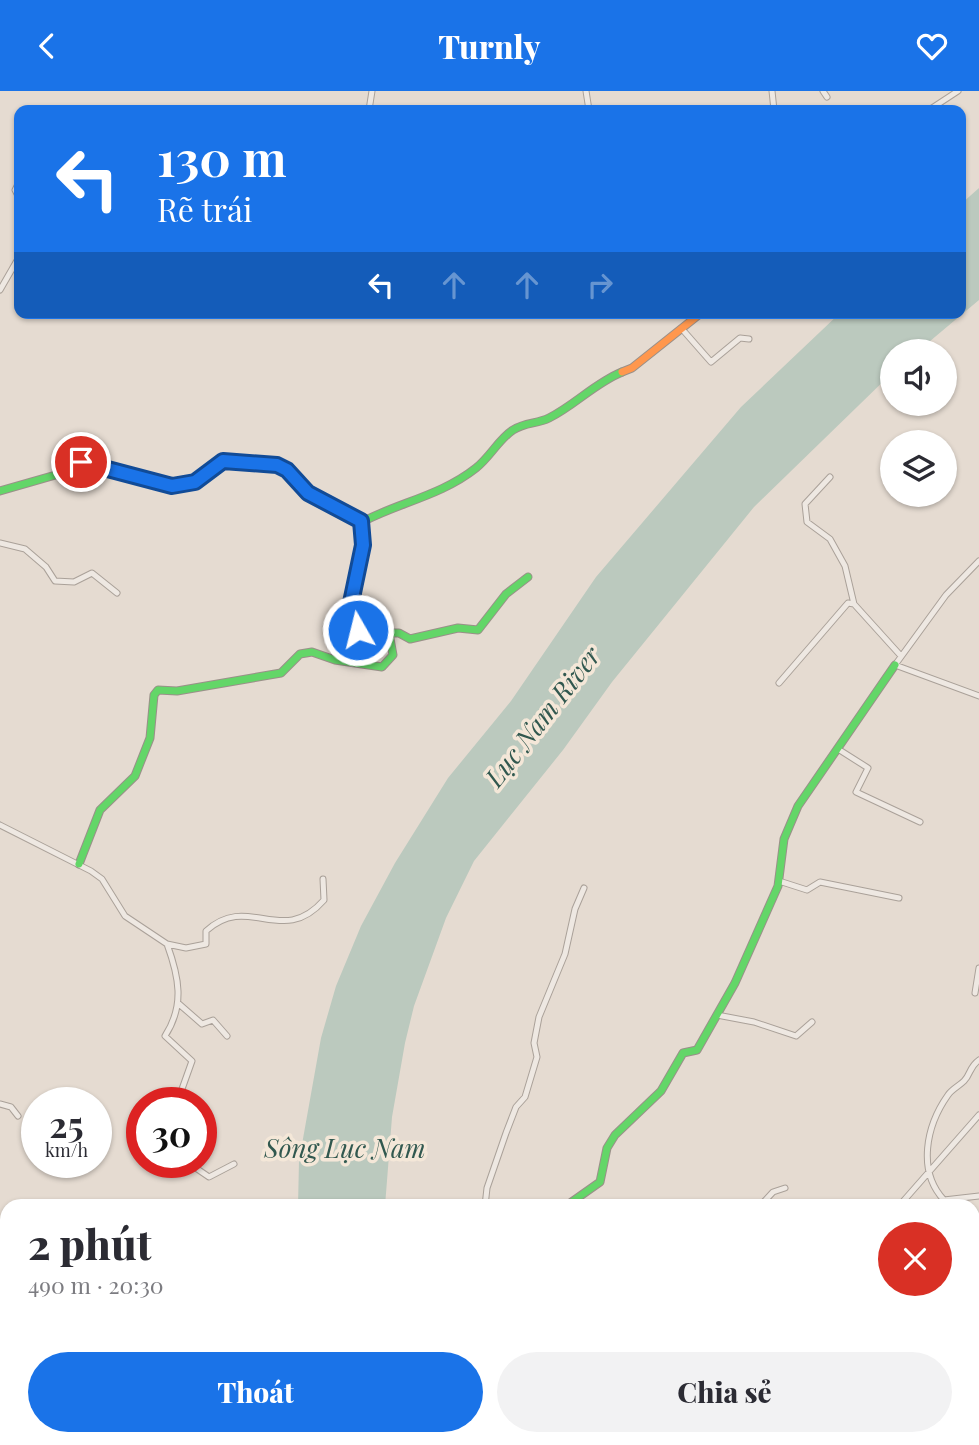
<!DOCTYPE html>
<html lang="vi">
<head>
<meta charset="utf-8">
<style>
	body { margin:0; font-family:"Playfair Display",serif; background:#f2f2f3; color:#2b2b33; height:100vh; display:flex; flex-direction:column; font-size:26px; white-space:nowrap }
	* { box-sizing:border-box; margin:0 }
	p { font-size:23px; color:#7c7c81 }
	.icon { flex:none; width:38px; height:38px; fill:none; stroke:currentColor; stroke-width:2; stroke-linecap:round; stroke-linejoin:round }
	.map { position:relative; flex:1; overflow:hidden }
	.panel { position:absolute; left:0px; top:1108px; width:980px; height:247px; display:flex; flex-direction:column; background:#fff; border-radius:21px 21px 0 0; box-shadow:0 2px 5px #0004 }
	.panel>* { flex:none }
	.top-card { position:absolute; left:14px; top:14px; width:952px; height:214px; border-radius:14px; box-shadow:0 2px 5px #0004; background:#1a73e8; color:#fff; overflow:hidden }
	.tools { position:absolute; left:880px; top:248px; display:grid; gap:14px }
	.tools a { display:grid; place-items:center; width:77px; height:77px; border-radius:50%; background:#fff; box-shadow:0 2px 5px #0004; font-size:35px }
	.speed { position:absolute; left:21px; top:996px; display:flex; gap:14px; font-size:35px; font-weight:700; text-align:center }
	.speed>* { display:grid; place-content:center; width:91px; height:91px; border-radius:50%; background:#fff; box-shadow:0 2px 5px #0004; line-height:1 }
	.speed small { font-size:18px; font-weight:400 }
	.speed .limit { border:10px solid #d22; background:#fff; color:#111 }
	.pin { position:absolute; display:grid; place-items:center; width:60px; height:60px; color:#fff; margin:-30px; border:4px solid #fff; border-radius:50%; box-shadow:0 2px 7px #0007 }
	.me { position:absolute; width:77px; margin:-38px; rotate:352deg; stroke-linejoin:round; filter:drop-shadow(0 0 5px #0008) }
	.turn { display:flex; align-items:center; gap:24px; height:147px; padding:0 28px; font-size:32px }
	.turn .icon { width:91px; height:91px; stroke-width:2.5 }
	.turn b { display:block; font-size:49px; line-height:60px }
	.lanes { display:flex; align-items:center; height:66px; padding:0 28px; background:#0003; justify-content:center; gap:35px; direction:ltr }
	.lanes .off { opacity:.35 }
	.round { display:grid; place-items:center; flex:none; width:74px; height:74px; border-radius:37px; background:#f2f2f3 }
	.head { display:flex; align-items:center; justify-content:space-between; height:119px; padding:0 28px }
	h1 { font-size:42px; font-weight:800; line-height:52px }
	.action { display:flex; gap:14px; margin-top:auto; padding:14px 28px }
	.action a { flex:1; height:80px; border-radius:42px; background:#1a73e8; color:#fff; font-size:28px; font-weight:800; line-height:80px; text-align:center }
	.action a+a { background:#f2f2f3; color:#2b2b33 }
	header { display:flex; justify-content:space-between; align-items:center; height:91px; padding:0 28px; background:#1a73e8; color:#fff; font-size:32px; font-weight:800 }
	.map>svg:first-child { display:block }
</style>
</head>
<body>
<header><svg class="icon" aria-label="back" viewBox="0 0 24 24"><path d="M15 5l-7 7 7 7"/></svg>Turnly<svg class="icon" aria-label="heart" viewBox="0 0 24 24"><path d="M12 20l-8-8c-3-5 5-10 8-4 3-6 11-1 8 4z"/></svg></header>
<div class="map">
<svg width="979" height="1354" viewBox="0 0 979 1354">
	<rect width="100%" height="100%" fill="#e5dbd1"/>
	<path fill="#bbc9be" d="M979,97V209L917,261H892V282L754,416L612,591L563,659L474,770L446,827L414,915L405,952L392,1026L385,1115H298L299,1070L321,947L336,895L361,835L395,772L448,687L511,610L596,486L741,316L840,222H961V113Z
		M301,1348H378V1354H300Z"/>
	<g fill="none" stroke-linecap="round" stroke-linejoin="round">
		<defs>
			<path id="street" d="M586,0L589,19
				M772,0L774,19
				M823,0L827,6
				M369,19L372,0
				M929,19L958,0
				M19,91L15,99L19,107
				M0,199L19,166
				M682,238L711,271L740,247L749,248
				M830,386L805,413L807,431L830,448L845,475L854,513L901,565
				M0,452L25,458L46,476L55,490L74,491L92,482L117,502
				M979,470L946,504L895,574L979,605
				M360,571L359,543L349,521L363,454L361,430
				M779,592L848,512L854,513
				M838,658L868,677L856,701L920,731
				M0,734L91,780L102,788L125,825L167,853C179,886 185,914 165,945L192,970L177,1012
				M779,790L807,799L820,791L899,807
				M167,853L186,857L206,853V840C249,801 282,857 324,809L323,788
				M975,902L979,877
				M179,913L202,933L213,929L227,945
				M717,924L754,931L796,945L812,931
				M979,969C969,976 971,983 964,990C959,995 952,998 948,1004C926,1035 917,1080 944,1109L979,1105
				M0,1013L11,1016L18,1025
				M187,1071L209,1086L234,1073
				M485,1115L487,1097L506,1042L516,1016L525,1006L537,966L534,952L539,926L565,863L575,818L584,797
				M760,1115L773,1101L785,1097
				M899,1115L979,1024
				M973,1203L979,1201
				M549,1348V1354
				M580,1348L589,1354
				M691,1354L697,1348
				M758,1354L766,1348"/>
			<path id="fast" d="M0,400L59,383L81,371L172,395L195,391L223,370L277,374L287,379L308,402L364,430C401,411 442,404 476,377C490,366 499,348 513,339C525,331 537,333 549,327C575,314 595,292 622,281
				M79,773L100,719L135,685L150,647L154,604L158,599L177,600L281,582L300,563L312,561L335,569L382,576L393,564L389,542H399L410,548L458,537L478,539L506,503L528,486
				M566,1115L600,1091L607,1057L615,1044L661,1000L683,962L697,959L735,892L778,795L784,748L798,715L895,574"/>
			<path id="slow" d="M622,281L632,277L701,222"/>
		</defs>
		<use href="#street" stroke="#aaa199" stroke-width="7"/>
		<use href="#fast" stroke="#9a9089" stroke-width="9"/>
		<use href="#slow" stroke="#9a9089" stroke-width="9"/>
		<use href="#street" stroke="#eee8e2" stroke-width="5"/>
		<use href="#fast" stroke="#63d668" stroke-width="7"/>
		<use href="#slow" stroke="#ff974d" stroke-width="7"/>
	</g>
	<g fill="none" stroke-linecap="round" stroke-linejoin="round">
		<defs>
			<path id="route" d="M81,371L172,395L195,391L223,370L277,374L287,379L308,402L361,430L363,454L349,521L358,539"/>
		</defs>
		<use href="#route" stroke="#114b97" stroke-width="18"/>
		<use href="#route" stroke="#1a73e8" stroke-width="12"/>
	</g>
	<g text-anchor="middle" stroke-width="7" stroke-linejoin="round" paint-order="stroke">
		<g font-size="26" font-style="italic" fill="#31584f" stroke="#f4e7d8">
			<text transform="translate(543 626) rotate(-52)" y="9">Lục Nam River</text>
			<text x="345" y="1067">Sông Lục Nam</text>
		</g>
	</g>
</svg>
<div class="tools">
<a><svg class="icon" aria-label="sound" viewBox="0 0 24 24"><path d="M4 9h4l5-4v14l-5-4H4zM17 9q2 3 0 6"/></svg></a>
<a><svg class="icon" aria-label="layers" viewBox="0 0 24 24"><path d="M12 4l9 5-9 5-9-5zM3 14l9 5 9-5"/></svg></a>
</div>
<div class="speed"><div>25<small>km/h</small></div><div class="limit">30</div></div>
<div class="pin" style="left:81px;top:371px;background:#d93025"><svg class="icon" aria-label="arrive" viewBox="0 0 24 24"><path d="M6 21V4h12l-3 4 3 4H6"/></svg></div>
<svg class="me" style="left:358px;top:539px" viewBox="-20 -20 40 40"><circle r="17" fill="#1a73e8" stroke="#fff" stroke-width="3"/><path d="M0-11L8 9 0 5-8 9z" fill="#fff"/></svg>
<div class="top-card">
<div class="turn"><svg class="icon" aria-label="left" viewBox="0 0 24 24"><path d="M17 20v-9H6M10 6l-5 5 5 5"/></svg><div><b>130 m</b>Rẽ trái</div></div>
<div class="lanes"><svg class="icon" aria-label="left" viewBox="0 0 24 24"><path d="M17 20v-9H6M10 6l-5 5 5 5"/></svg><svg class="icon off" aria-label="ahead" viewBox="0 0 24 24"><path d="M12 20V5M6 11l6-6 6 6"/></svg><svg class="icon off" aria-label="ahead" viewBox="0 0 24 24"><path d="M12 20V5M6 11l6-6 6 6"/></svg><svg class="icon off" aria-label="right" viewBox="0 0 24 24"><path d="M7 20v-9h11M14 6l5 5-5 5"/></svg></div>
</div>
<section class="panel">
<div class="head"><div><h1>2 phút</h1><p>490 m · 20:30</p></div><a class="round" style="background:#d93025;color:#fff"><svg class="icon" aria-label="close" viewBox="0 0 24 24"><path d="M6 6l12 12M18 6L6 18"/></svg></a></div>
<div class="action"><a>Thoát</a><a>Chia sẻ</a></div>
</section>
</div>
</body>
</html>
